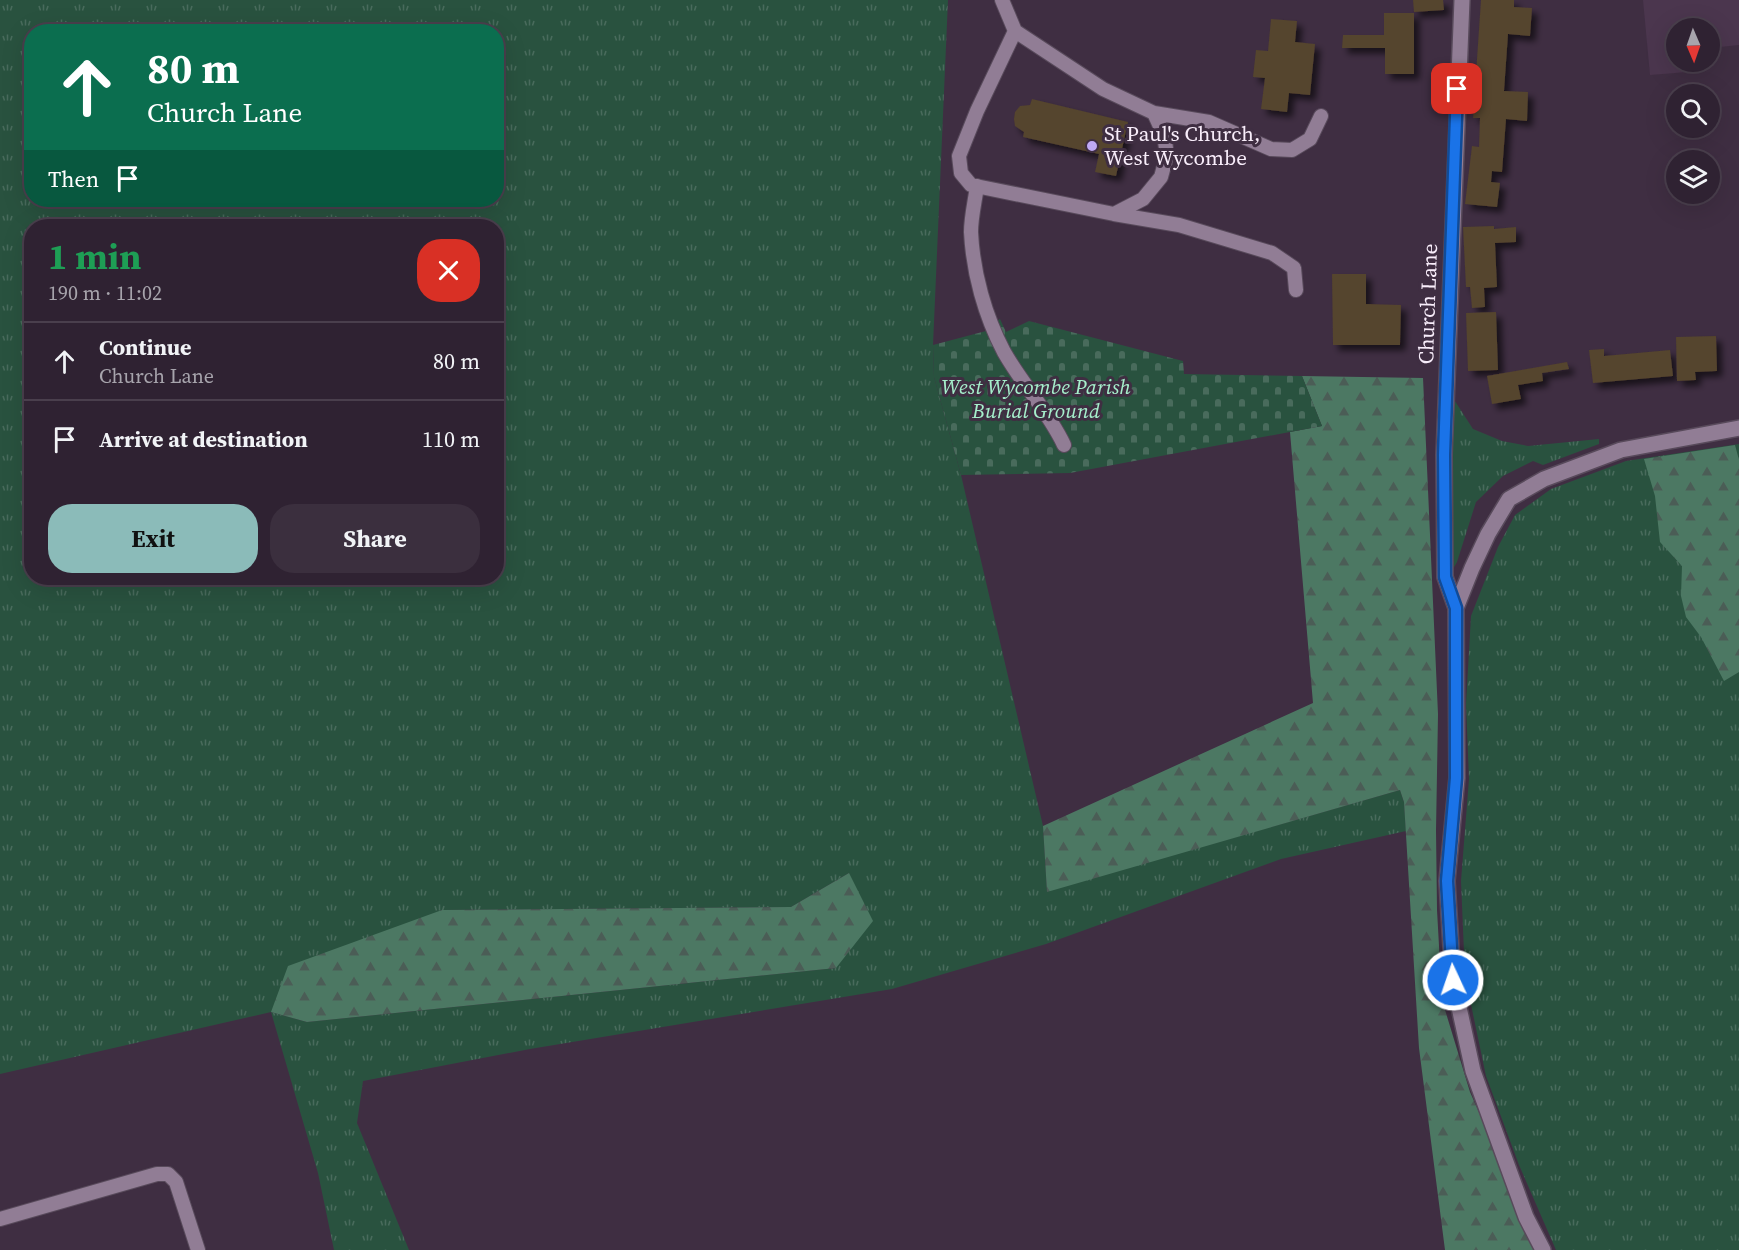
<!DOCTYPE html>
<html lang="en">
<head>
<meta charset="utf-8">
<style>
	body { margin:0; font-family:"Source Serif 4",serif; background:#3b2f3e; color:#f1f3f6; height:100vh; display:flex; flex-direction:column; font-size:22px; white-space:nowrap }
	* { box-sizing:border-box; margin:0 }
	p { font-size:20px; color:#a7a4ac }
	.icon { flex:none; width:33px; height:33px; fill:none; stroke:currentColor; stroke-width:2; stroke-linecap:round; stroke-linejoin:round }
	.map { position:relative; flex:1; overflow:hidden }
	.side { position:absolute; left:24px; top:219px; width:480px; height:366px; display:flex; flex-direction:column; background:#2f2232; border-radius:24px; box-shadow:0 6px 24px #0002,0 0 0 2px #4a3f4d }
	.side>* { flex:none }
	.guide { position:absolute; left:24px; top:24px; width:480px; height:183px; border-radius:24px; box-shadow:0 6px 24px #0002,0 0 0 2px #4a3f4d; background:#0b6e4f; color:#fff; overflow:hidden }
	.needle { width:39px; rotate:178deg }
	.fabs { position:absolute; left:1666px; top:18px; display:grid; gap:12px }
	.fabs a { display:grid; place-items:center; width:54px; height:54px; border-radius:50%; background:#2f2232; box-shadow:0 6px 24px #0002,0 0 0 2px #4a3f4d; font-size:30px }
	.pin { position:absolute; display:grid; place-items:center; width:51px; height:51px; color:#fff; margin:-26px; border-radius:12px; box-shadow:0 3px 9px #0006 }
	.me { position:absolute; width:66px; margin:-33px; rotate:357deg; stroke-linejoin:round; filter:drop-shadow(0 0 4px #0008) }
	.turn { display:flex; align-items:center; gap:21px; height:126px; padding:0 24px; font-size:27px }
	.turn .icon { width:78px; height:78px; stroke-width:2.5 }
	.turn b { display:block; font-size:42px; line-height:51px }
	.then { display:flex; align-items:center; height:57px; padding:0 24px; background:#0003; gap:12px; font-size:22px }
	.round { display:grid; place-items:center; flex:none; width:63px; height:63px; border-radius:24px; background:#3b2f3e }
	.head { display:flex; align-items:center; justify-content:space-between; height:102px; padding:0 24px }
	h1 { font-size:36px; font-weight:700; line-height:45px; color:#1e9e55 }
	.primary-button { display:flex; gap:12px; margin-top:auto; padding:12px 24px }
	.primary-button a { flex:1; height:69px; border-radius:24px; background:#8bbbb9; color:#111; font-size:24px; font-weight:700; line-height:69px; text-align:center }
	.primary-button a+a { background:#3b2f3e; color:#f1f3f6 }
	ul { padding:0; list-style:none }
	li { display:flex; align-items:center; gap:18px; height:78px; padding:0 24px; border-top:2px solid #4a3f4d }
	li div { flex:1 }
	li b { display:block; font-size:22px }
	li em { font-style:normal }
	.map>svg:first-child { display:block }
</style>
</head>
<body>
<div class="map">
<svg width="1739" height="1250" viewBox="0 0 1739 1250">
	<defs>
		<pattern id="grass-tufts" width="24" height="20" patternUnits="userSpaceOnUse" patternTransform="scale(1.5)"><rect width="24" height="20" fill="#29523f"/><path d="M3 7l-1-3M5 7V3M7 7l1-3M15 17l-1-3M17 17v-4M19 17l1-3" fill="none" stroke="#496b5c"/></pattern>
		<pattern id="forest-firs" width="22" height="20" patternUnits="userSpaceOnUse" patternTransform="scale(1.5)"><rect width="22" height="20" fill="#4c7863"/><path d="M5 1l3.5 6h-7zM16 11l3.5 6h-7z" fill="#4b5d56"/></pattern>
		<pattern id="cemetery-stones" width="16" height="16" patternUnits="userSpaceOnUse" patternTransform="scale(1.5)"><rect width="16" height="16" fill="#29523f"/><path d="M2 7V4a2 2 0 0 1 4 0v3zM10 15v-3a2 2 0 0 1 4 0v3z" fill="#496b5c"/></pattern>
		<filter id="shadow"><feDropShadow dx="5.5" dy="5.5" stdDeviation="3" flood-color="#0009"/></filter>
	</defs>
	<rect width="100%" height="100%" fill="#3f2e42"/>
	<path fill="#4b364e" d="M1643,0H1739V45L1710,48V28H1677V62H1699L1700,71L1650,75Z"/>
	<path fill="url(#grass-tufts)" fill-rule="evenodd" d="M0,0H948L933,345L934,377L961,475L1043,826L1047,891L1400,790L1404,802L1406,831L1281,859L1046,944L892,989L530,1049L363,1081L357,1123L409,1250H334L318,1173L271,1012L0,1074ZM32,32H496V200H32ZM32,226H496V578H32ZM849,873L836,968L307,1022L271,1012L442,910L791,907Z
		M1451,395L1473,429L1502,441L1528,446L1599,439V444L1543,465L1533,461L1503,476L1476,502L1457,562L1449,576Z
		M1739,444V1250H1556L1519,1165L1486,1076L1465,976L1461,881L1469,779L1466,704L1471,616L1498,547L1515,515L1551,489L1626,461Z"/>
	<path fill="url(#forest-firs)" d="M1302,376L1423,378L1438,714L1436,831L1437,910L1442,1000L1470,1092L1540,1250H1445L1419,1048L1404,802L1400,790L1047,892L1043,826L1313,703L1290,432L1322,426Z
		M1735,445L1739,460V672L1724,681L1701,637L1686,617L1681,596L1682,566L1660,542L1655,496L1644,459Z
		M849,873L873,921L836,968L307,1022L271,1012L288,966L442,910L791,907Z"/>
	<path fill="url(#cemetery-stones)" d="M1000,319L1006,332L1029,321L1183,361L1184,374L1302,376L1322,426L1070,473L961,475L934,377L933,345L986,331L985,327Z"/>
	<path fill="#54442d" filter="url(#shadow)" d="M1413,0H1443L1444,10L1414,12Z
		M1481,0H1514V7L1532,8L1530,36L1508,34L1504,91L1528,92L1527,121L1506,119L1502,172L1492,171L1491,182L1500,183L1497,207L1465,204L1472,146L1479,147L1480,118H1473Z
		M1384,13H1414V74H1385V48H1342L1343,35H1384Z
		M1271,19L1297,21L1295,42L1315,44L1310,95L1289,93L1287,112L1261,109L1265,78L1253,77L1256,50L1268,51Z
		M1032,99L1128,122L1116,176L1095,172L1099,154L1023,137L1024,132L1015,126L1014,119L1015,112L1020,106L1030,105Z
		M1494,226V229L1516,227V242L1495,243L1497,287L1484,288L1485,307L1472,308L1470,287H1466L1463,227Z
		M1332,274H1366V304L1401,305L1400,345H1333Z
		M1496,312L1498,370L1468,371L1466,313Z
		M1716,336L1717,371L1695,372L1696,380L1677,381L1676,337Z
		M1604,349V356L1670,350L1673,376L1593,383L1589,350Z
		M1567,362L1569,369L1542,373L1543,381L1518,385L1521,399L1492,404L1487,376Z"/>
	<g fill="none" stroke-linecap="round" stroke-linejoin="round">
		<defs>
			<path id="lane" d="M1002,0L1015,31L1103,89L1154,113L1164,135L1167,155L1161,177L1143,199L1114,214L971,185L961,173L959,156L977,111L1015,31
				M1154,113L1209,122L1271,149L1292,150L1310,139L1321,116
				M977,186C975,201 971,217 971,232C973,273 985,316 1004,352C1022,384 1048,411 1064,445
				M1114,214L1179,225L1272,253L1294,268L1296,290
				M0,1219L157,1174H168L176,1182L198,1250"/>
			<path id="street" d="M1456,608L1445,577L1444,455L1462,0
				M1543,1250L1526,1217L1473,1071L1453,980L1447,881L1457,778L1456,608L1472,568L1488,534L1509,499L1544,479L1621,450L1739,428"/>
		</defs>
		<use href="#lane" stroke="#584a5b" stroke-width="16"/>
		<use href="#street" stroke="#584a5b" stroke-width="18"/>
		<use href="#lane" stroke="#917d95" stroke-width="14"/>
		<use href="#street" stroke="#917d95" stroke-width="15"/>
	</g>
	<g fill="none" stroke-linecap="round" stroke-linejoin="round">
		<defs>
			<path id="route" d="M1453,980L1447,881L1456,778V608L1445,577L1444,455L1457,89"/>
		</defs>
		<use href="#route" stroke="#114b97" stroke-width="15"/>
		<use href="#route" stroke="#1a73e8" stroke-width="10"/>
	</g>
	<circle fill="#bfa9f4" stroke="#3f2e42" stroke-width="2" cx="1092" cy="146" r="6"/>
	<g text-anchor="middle" stroke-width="6" stroke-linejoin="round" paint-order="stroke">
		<g font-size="21" fill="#f8edfa" stroke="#3f2e42" text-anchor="start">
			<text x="1104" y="141">St Paul's Church,<tspan x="1104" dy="24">West Wycombe</tspan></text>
		</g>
		<g font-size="21" fill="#f8edfa" stroke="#3f2e42">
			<text transform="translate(1428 304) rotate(-88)" y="7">Church Lane</text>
		</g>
		<g font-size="21" font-style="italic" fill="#a6f0cc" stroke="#3f2e42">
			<text x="1036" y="394">West Wycombe Parish<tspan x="1036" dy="24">Burial Ground</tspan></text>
		</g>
	</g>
</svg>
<div class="fabs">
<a><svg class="needle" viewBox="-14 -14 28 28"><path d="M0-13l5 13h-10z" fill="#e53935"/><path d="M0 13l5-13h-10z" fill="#a7a4ac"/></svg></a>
<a><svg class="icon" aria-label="search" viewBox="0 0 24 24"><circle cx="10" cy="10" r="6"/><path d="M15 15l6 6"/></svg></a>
<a><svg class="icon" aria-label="layers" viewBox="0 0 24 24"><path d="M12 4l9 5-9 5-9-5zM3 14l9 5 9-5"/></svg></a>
</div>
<div class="pin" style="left:1457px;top:89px;background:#d93025"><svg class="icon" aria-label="arrive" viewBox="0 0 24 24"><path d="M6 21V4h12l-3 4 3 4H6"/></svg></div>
<svg class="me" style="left:1453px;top:980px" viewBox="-20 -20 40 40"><circle r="17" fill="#1a73e8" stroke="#fff" stroke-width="3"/><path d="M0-11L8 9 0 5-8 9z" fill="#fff"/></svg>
<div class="guide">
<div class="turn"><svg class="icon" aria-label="ahead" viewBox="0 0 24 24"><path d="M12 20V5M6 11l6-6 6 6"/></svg><div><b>80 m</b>Church Lane</div></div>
<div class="then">Then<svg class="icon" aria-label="arrive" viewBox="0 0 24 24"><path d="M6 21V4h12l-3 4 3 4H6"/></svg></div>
</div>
<section class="side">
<div class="head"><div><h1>1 min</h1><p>190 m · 11:02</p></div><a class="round" style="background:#d93025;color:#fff"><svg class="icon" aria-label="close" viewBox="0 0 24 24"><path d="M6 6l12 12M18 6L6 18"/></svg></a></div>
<ul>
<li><svg class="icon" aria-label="ahead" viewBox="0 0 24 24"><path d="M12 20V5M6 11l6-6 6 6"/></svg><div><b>Continue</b><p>Church Lane</p></div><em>80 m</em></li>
<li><svg class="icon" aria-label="arrive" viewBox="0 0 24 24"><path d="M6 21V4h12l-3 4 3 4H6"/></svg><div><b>Arrive at destination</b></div><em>110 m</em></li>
</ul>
<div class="primary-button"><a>Exit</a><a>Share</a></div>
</section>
</div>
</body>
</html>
